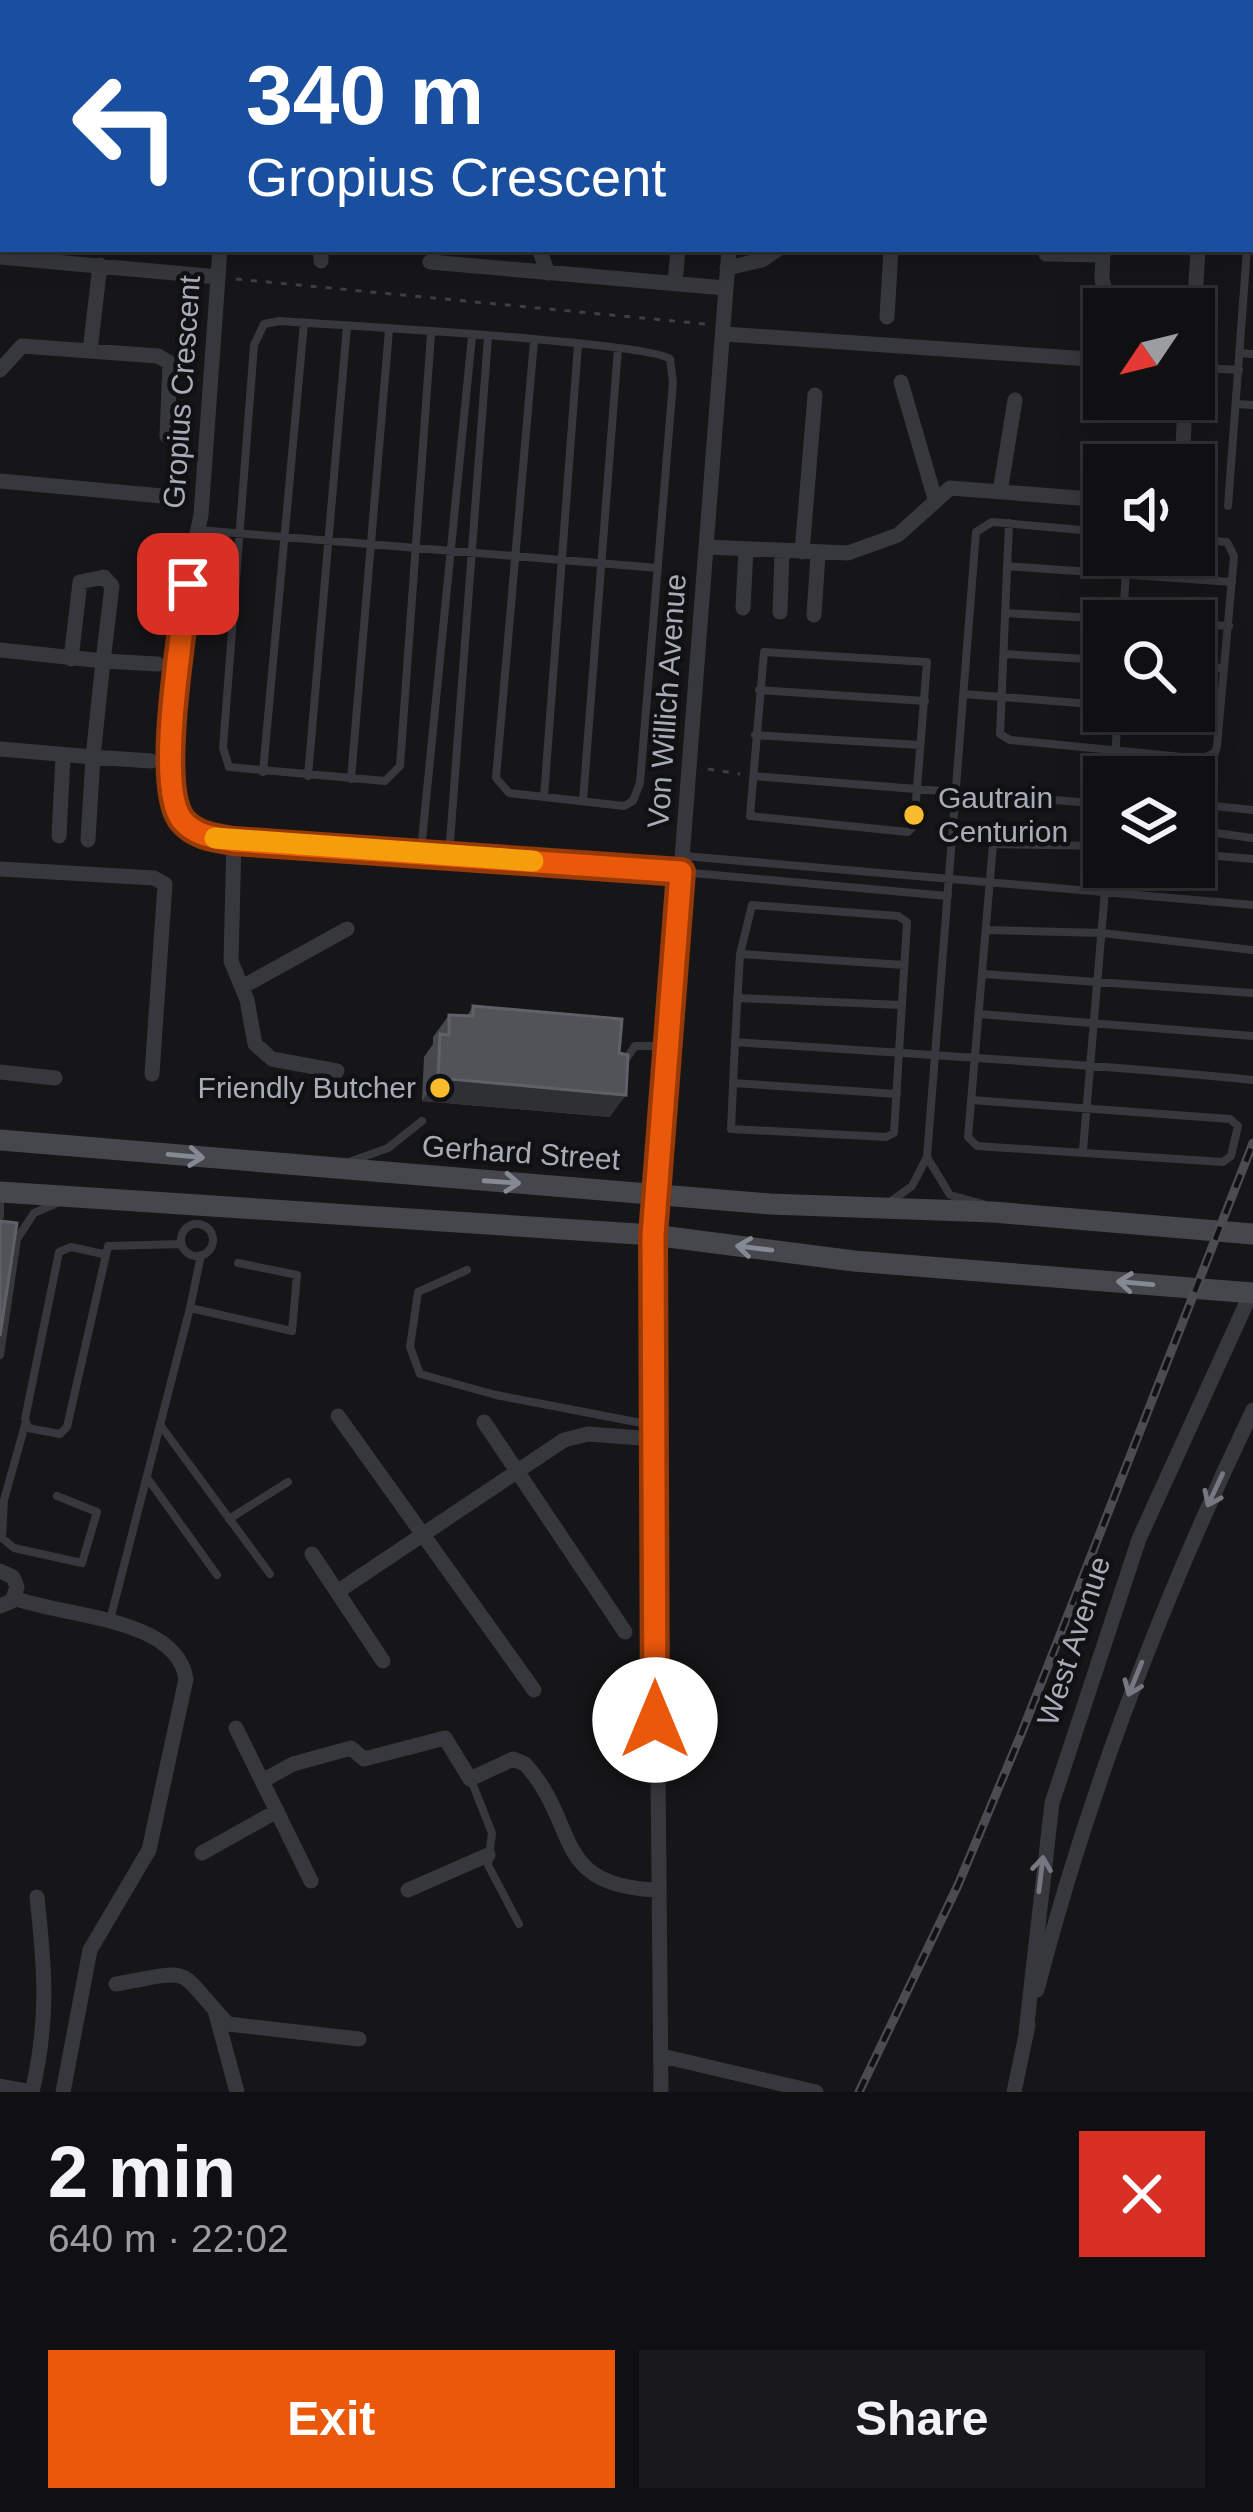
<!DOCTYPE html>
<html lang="en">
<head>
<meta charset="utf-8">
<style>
	body { margin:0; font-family:Helvetica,sans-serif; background:#19191b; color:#f1f3f6; height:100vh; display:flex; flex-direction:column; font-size:45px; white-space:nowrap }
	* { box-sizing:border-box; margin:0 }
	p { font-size:39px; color:#9c9d9f }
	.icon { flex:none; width:66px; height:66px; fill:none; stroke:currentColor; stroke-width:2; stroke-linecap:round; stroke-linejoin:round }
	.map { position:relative; height:2092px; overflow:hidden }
	.sheet { display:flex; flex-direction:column; background:#101012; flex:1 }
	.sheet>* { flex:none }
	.top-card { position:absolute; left:0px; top:0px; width:1254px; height:252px; box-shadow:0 6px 30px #0003,0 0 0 3px #303032; background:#1a4fa0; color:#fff; overflow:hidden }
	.needle { width:78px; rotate:235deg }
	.controls { position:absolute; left:1083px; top:288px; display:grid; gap:24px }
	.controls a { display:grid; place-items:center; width:132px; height:132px; border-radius:0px; background:#101012; box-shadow:0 6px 30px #0003,0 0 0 3px #303032; font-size:60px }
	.pin { position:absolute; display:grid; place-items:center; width:102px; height:102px; color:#fff; margin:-51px; border-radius:24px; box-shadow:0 6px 18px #0006 }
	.me { position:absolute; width:132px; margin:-66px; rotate:0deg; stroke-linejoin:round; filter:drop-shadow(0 0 9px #0008) }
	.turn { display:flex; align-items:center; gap:42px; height:252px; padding:0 48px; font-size:54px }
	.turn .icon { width:156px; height:156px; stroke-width:2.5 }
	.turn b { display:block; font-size:84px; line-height:102px }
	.round { display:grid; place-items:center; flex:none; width:126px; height:126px; border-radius:0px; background:#19191b }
	.overview { display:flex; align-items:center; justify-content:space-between; height:204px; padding:0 48px }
	h1 { font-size:72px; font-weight:800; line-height:90px }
	.cta { display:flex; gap:24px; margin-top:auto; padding:24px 48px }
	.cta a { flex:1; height:138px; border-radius:0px; background:#ea580c; color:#fff; font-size:48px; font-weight:800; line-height:138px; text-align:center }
	.cta a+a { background:#19191b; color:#f1f3f6 }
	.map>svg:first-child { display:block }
</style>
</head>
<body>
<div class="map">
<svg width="1253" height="2092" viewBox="0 0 1253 2092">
	<rect width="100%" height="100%" fill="#161618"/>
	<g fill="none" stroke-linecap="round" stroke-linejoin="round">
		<path stroke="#3d3f44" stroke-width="3" stroke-dasharray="6 9" stroke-linecap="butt" d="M236,279L705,324
			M708,769L740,774"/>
		<path stroke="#37383d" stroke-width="8" d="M1219,3V0
			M1251,195L1253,172
			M1251,205H1253
			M431,334L400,766L385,781L229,767L223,748L254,345L264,324L280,321C331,325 650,342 670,359L673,382L640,783L633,801L624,806L509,793L496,778L534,341
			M1240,353L1253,354
			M1205,368L1239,370
			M1236,404L1253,405
			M1228,506L1247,249
			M1009,523L1000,734L1010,740L1202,759L1215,753L1217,746L1234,556L1227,542L1194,539
			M199,530L658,568
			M1007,566L1232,582
			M1005,613L1147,621
			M1123,619L1127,555
			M1194,624L1229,626
			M764,652L927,662L914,826L908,832L750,816Z
			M1004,654L1104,660
			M1194,666L1224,668
			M759,690L925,701
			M964,694L1104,705
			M1169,711L1219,716
			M755,735L920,745
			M263,772L304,323
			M308,776L347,326
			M754,776L1104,804
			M1114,777L1118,711
			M351,779L389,330
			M544,797L578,345
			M583,801L618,348
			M1194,804L1253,810
			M1194,830L1253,838
			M421,851L472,336
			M1194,854L1253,859
			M449,855L488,337
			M684,856L1253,905
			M681,872L948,896
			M986,930L1102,933L1253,950
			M740,954L904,965
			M983,974L1253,993
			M737,998L901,1005
			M979,1014L1253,1036
			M735,1042L731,1129L886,1137L894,1133L907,922L898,916L752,905L740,954L735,1042C908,1054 1081,1063 1253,1080
			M624,1062L635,1046H665
			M733,1083L897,1094
			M972,1100L1230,1119L1238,1126L1231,1156L1223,1162L977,1146L968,1137L993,844L1104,846
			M1083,1150L1107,867
			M927,1157L950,1195L983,1204
			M349,1162L388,1148L422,1121
			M0,1201V1216
			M890,1202L912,1186L927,1157L976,532L992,522L1104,532
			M181 1240a16 16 0 1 1 32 0a16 16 0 1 1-32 0Z
			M0,1228L17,1239L0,1355
			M17,1239L34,1213L55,1204
			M103,1254L71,1247L59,1252L25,1419L28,1428L60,1434L67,1427L108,1246L182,1244
			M201,1255L190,1308L292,1331L297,1275L238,1263
			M467,1270L418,1292L410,1347L420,1374L496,1395L652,1425
			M25,1425L4,1500L2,1538L14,1548L82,1563L97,1512L57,1496
			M161,1426L270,1574
			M148,1479L217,1575
			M229,1519L288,1482
			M110,1620L190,1308
			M471,1780L492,1833L488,1865L519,1924"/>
		<path stroke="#37383d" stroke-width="15" d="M471,0L473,3
			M531,0L539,3
			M624,0L627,3
			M692,0L695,3
			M240,3V0
			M747,3L748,0
			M220,249L201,515L191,561L172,768C172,816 187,833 234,841L681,872
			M539,249L548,273
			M1103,249L1102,280L1112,309
			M1046,254L1103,255
			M0,257L218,277
			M321,261V249
			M430,262L725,288
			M727,268L762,260L778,249
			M675,283L678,249
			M1194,316L1198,249
			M887,317L891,249
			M724,334L1104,360
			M90,351L100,265
			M1194,367L1205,368
			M0,370L22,346L158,356L170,363L167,436
			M901,382L935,499
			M1182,465L1184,425
			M0,481L162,496
			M1000,492L1015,400
			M706,547L848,553L898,535L950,488L1104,500
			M802,552L815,395
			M743,608L746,549
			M780,612L782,551
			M814,615L818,554
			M0,650L103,661L93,757L0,749
			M71,659L80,582L104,577L112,586L103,661L158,664
			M59,836L63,756
			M88,840L93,757L151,761
			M234,841L231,961L247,1000L255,1044L272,1059L337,1071
			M0,869L154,878L165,884L152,1074
			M242,987L347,929
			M0,1072L55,1078
			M338,1416L534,1690
			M484,1422L625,1632
			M312,1554L383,1661
			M0,1571L13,1577L17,1587L12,1601L0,1606
			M337,1592L564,1440L588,1434L654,1439
			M14,1598C64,1617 177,1617 186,1679L149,1850L90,1950L63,2092
			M236,1728L262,1781
			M202,1853L277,1811
			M311,1881L262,1781L293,1764L351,1748L364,1759L445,1738L470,1779L513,1759L525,1764C580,1824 550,1886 657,1890
			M408,1890L488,1855
			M116,1984C198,1969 174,1967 228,2024L359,2039
			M1037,1990C1089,1788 1163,1598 1253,1410
			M216,2014L237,2092
			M1026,2032L1052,1803L1139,1539L1251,1293
			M662,2056L816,2092
			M0,2086L32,2092C49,2020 45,1970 37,1897
			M661,2092L653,1235L729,249
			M1014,2092L1028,2025"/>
		<path stroke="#45474d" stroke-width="21" d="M0,1140L770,1204L993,1212L1253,1234
			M0,1192L653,1235L854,1261L1253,1293"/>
		<defs>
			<path id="rail" d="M859,2092L958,1885L1022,1732L1253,1143"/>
		</defs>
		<use href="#rail" stroke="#4a4c52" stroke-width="9"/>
		<use href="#rail" stroke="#111113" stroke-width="4.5" stroke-dasharray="14" stroke-linecap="butt"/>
	</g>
	<path fill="#47484d" d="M818,0H928L930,3H820Z
		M936,0H986L988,3H934Z
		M473,1006L610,1117L422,1101L424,1057L433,1044V1037L449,1015L467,1016Z"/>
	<path fill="#2f3033" d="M438,1078L626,1095L610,1117L422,1101Z"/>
	<path fill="#525359" stroke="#5f6168" stroke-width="3" d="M842,0H874L876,3H844Z
		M896,0H928L930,3H899Z
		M954,0H986L988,3H956Z
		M1015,0H1046L1049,3H1017Z
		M1075,0H1107L1110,3H1078Z
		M1144,0H1163L1165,3H1139Z
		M473,1006L622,1019L619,1053L628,1055L626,1095L438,1078L440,1034L449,1035V1015L473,1016Z
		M0,1221L17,1223L0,1336Z"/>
	<defs><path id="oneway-shaft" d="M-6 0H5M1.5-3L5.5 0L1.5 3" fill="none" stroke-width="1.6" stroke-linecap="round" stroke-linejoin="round" transform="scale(3)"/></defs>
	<g stroke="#858993">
		<use href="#oneway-shaft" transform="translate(186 1156) rotate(5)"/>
		<use href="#oneway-shaft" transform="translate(502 1182) rotate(4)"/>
		<use href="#oneway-shaft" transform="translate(754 1248) rotate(-173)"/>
		<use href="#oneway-shaft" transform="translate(1135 1283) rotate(-175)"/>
	</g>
	<g stroke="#757881">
		<use href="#oneway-shaft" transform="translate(1215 1490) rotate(115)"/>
		<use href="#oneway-shaft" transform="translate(1135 1679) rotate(112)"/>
		<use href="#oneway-shaft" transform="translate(1041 1874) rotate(-83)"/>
	</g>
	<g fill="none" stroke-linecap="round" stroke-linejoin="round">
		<defs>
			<path id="route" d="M188,584C183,631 155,786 182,820C195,836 216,838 234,841L681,872L653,1235L655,1720"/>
		</defs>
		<use href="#route" stroke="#983908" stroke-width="30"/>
		<use href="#route" stroke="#ea580c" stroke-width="21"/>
		<path stroke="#f59e0b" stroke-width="21" d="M215,838L533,861"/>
	</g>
	<g fill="#f8bb2e" stroke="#111113" stroke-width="4.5">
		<circle cx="914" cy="815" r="12"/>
		<circle cx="440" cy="1088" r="12"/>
	</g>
	<g text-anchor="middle" stroke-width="9" stroke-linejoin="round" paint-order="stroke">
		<g font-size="30" fill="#a8acb9" stroke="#111113">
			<text transform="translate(182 392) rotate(-86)" y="10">Gropius Crescent</text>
			<text transform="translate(667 701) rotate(-86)" y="10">Von Willich Avenue</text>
			<text transform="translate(521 1153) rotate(4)" y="10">Gerhard Street</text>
			<text transform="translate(1074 1641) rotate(-72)" y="10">West Avenue</text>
		</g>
		<g font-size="30" fill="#a8acb9" stroke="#111113" text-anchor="start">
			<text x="938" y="808">Gautrain<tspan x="938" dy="34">Centurion</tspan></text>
			<text x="416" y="1098" text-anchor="end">Friendly Butcher</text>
		</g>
	</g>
</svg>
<div class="controls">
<a><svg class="needle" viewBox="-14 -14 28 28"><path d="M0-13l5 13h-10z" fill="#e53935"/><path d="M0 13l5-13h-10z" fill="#9c9d9f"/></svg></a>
<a><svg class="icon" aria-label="sound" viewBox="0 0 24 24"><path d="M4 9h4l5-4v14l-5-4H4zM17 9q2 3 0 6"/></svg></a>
<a><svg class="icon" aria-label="search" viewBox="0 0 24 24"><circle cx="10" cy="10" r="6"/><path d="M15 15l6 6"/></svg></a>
<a><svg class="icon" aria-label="layers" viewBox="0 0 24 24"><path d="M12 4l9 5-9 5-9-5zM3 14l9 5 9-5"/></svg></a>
</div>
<div class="pin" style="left:188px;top:584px;background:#d93025"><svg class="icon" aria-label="arrive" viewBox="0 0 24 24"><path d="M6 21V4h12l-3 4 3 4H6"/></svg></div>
<svg class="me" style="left:655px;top:1720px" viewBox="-20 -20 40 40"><circle r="19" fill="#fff"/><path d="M0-13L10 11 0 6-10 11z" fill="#ea580c"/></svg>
<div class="top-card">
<div class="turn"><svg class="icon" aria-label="left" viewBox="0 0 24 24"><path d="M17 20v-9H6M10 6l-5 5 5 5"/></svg><div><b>340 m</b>Gropius Crescent</div></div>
</div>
</div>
<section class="sheet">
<div class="overview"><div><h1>2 min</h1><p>640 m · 22:02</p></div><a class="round" style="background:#d93025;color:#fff"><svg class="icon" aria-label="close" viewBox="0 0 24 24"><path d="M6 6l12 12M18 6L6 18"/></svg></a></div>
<div class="cta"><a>Exit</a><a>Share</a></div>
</section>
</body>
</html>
